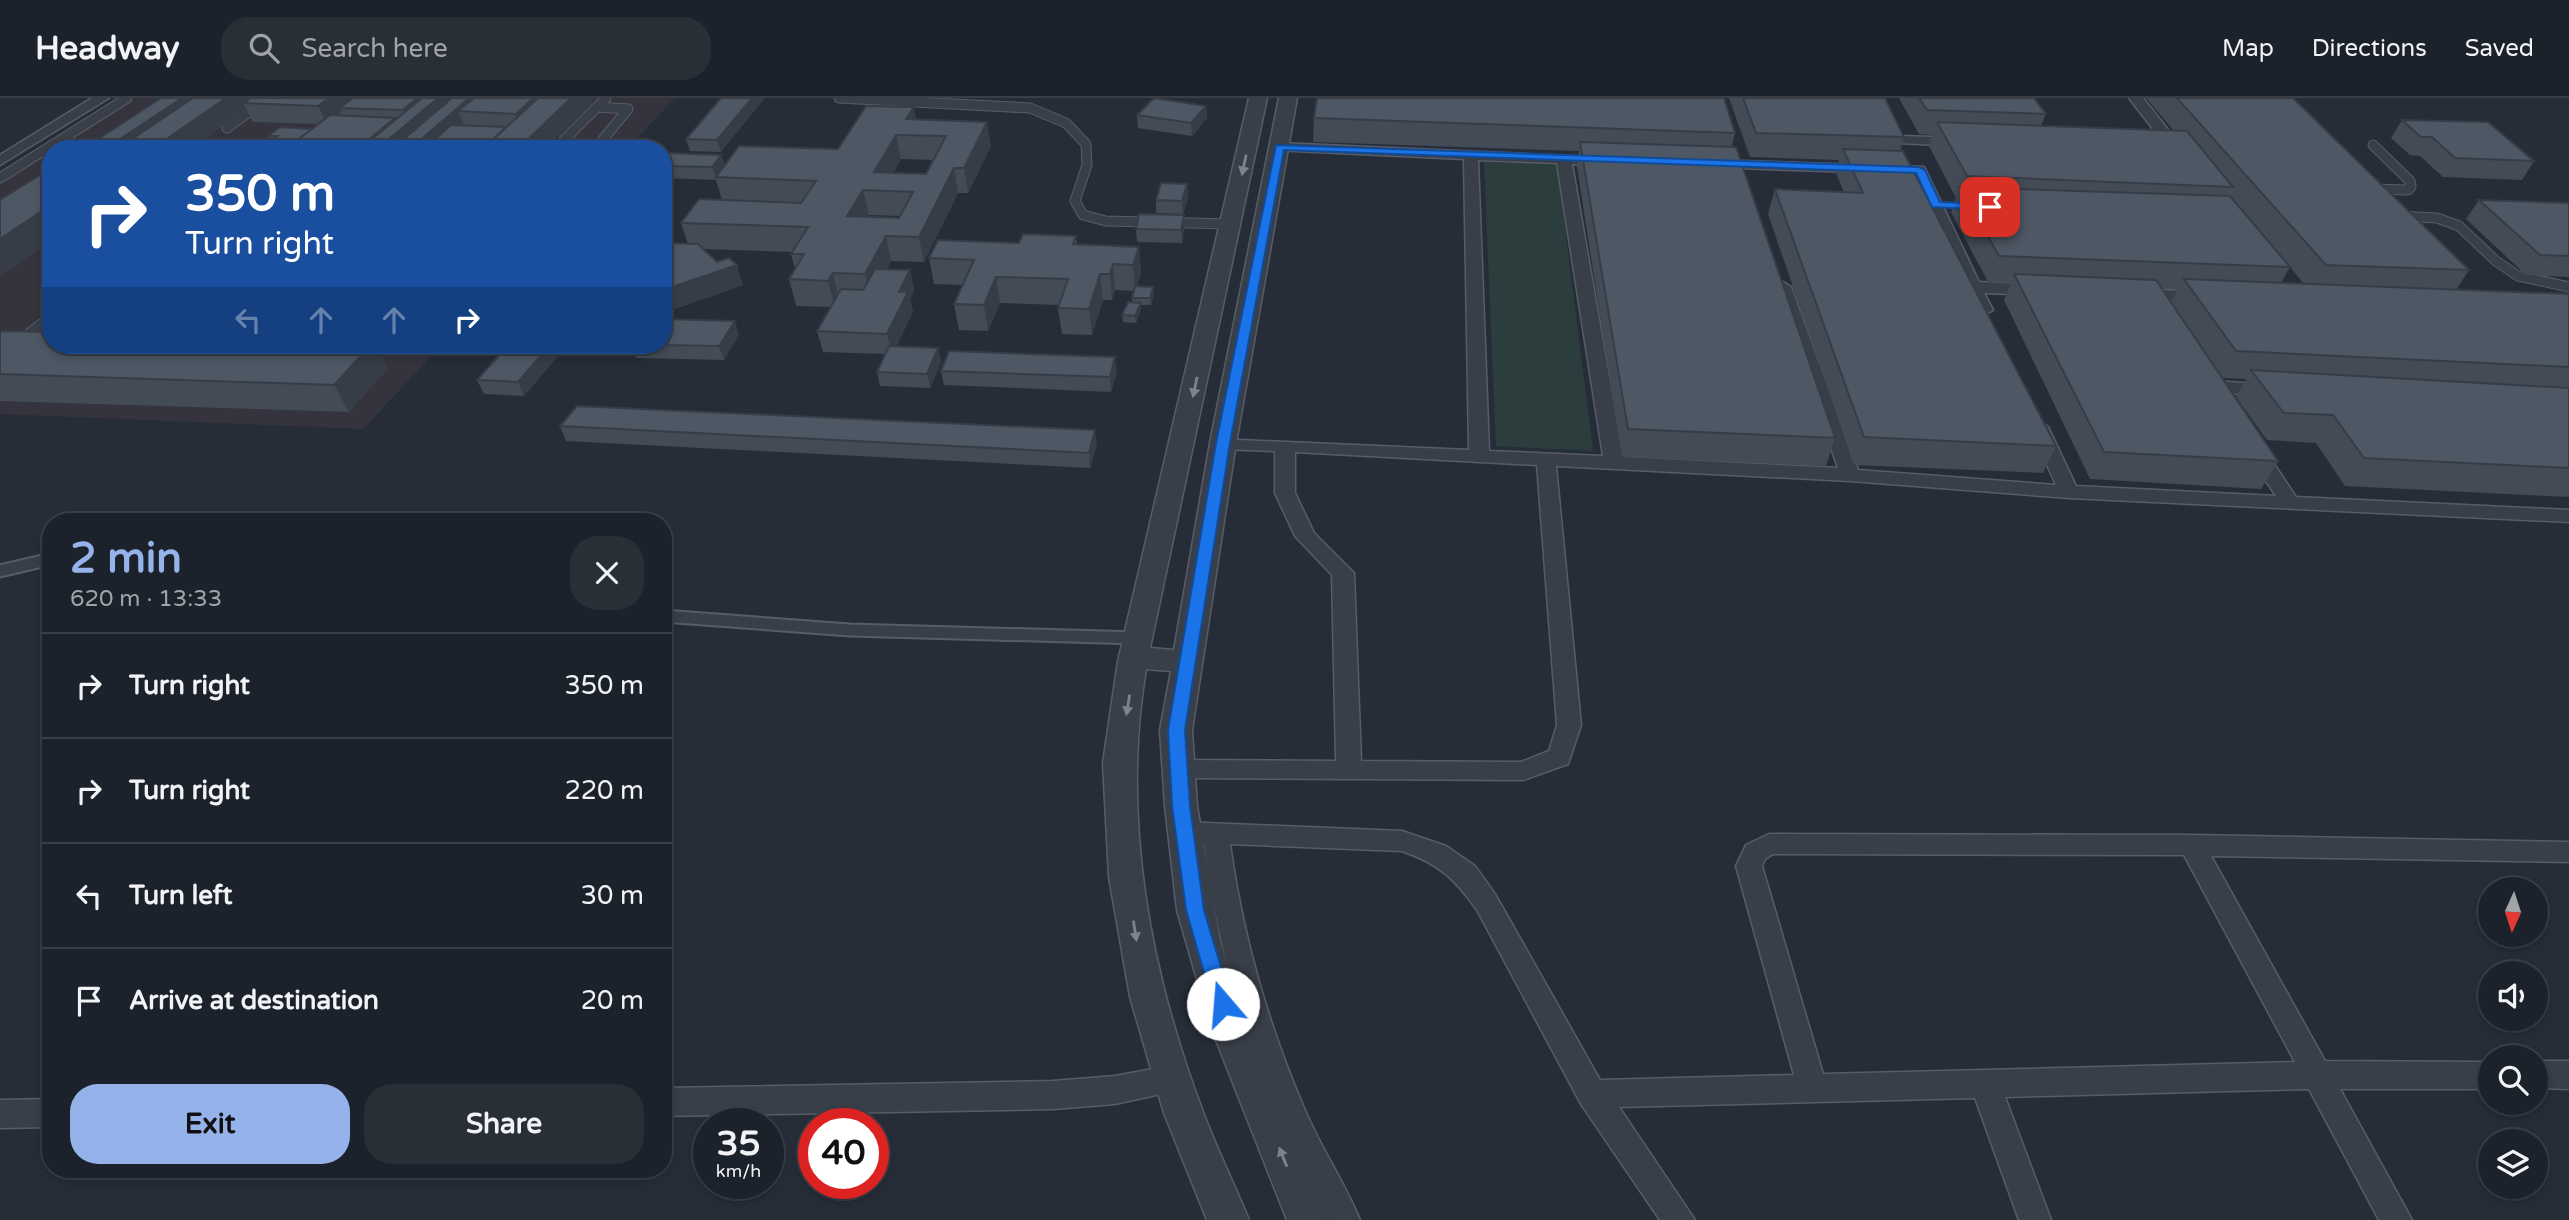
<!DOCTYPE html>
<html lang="en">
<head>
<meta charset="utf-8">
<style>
	body { margin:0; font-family:"Varela Round",sans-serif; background:#292f37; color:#f1f3f6; height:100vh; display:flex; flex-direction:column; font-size:26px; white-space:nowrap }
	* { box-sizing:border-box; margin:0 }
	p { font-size:23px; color:#a0a4a9 }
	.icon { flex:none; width:38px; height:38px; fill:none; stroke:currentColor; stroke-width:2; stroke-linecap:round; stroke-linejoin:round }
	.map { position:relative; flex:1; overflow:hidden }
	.details { position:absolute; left:42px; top:415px; width:630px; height:665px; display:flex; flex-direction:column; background:#1c222b; border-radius:28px; box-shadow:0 4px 10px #0003,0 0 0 2px #3a3f47 }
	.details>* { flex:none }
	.top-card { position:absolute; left:42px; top:42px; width:630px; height:214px; border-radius:28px; box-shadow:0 4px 10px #0003,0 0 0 2px #3a3f47; background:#1a4fa0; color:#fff; overflow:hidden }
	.needle { width:46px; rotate:183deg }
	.tools { position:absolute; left:2478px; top:779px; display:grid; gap:14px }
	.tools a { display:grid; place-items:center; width:70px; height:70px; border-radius:50%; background:#1c222b; box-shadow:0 4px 10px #0003,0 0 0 2px #3a3f47; font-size:35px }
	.speed { position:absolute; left:693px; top:1010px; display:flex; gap:14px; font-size:35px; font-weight:700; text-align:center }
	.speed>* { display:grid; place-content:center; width:91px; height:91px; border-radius:50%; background:#1c222b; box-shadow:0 4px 10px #0003,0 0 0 2px #3a3f47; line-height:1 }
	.speed small { font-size:18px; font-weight:400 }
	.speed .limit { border:10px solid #d22; background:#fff; color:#111 }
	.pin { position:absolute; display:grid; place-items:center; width:60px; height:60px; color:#fff; margin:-30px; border-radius:14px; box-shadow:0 4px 10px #0006 }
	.me { position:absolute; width:77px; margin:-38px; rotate:342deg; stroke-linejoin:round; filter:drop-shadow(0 0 5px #0008) }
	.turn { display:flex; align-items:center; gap:24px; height:147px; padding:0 28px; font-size:32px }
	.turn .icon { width:91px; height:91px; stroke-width:2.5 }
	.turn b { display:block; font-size:49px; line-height:60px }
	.lanes { display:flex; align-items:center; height:66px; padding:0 28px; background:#0003; justify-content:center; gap:35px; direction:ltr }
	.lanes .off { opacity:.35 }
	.round { display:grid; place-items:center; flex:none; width:74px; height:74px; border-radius:28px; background:#292f37 }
	.head { display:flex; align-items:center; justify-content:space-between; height:119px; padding:0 28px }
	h1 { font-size:42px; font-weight:700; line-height:52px; color:#95b2ea }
	.cta { display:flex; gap:14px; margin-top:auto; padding:14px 28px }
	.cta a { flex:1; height:80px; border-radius:28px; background:#95b2ea; color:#111; font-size:28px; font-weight:700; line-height:80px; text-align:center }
	.cta a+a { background:#292f37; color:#f1f3f6 }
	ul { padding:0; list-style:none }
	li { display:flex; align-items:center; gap:21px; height:105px; padding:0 28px; border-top:2px solid #3a3f47 }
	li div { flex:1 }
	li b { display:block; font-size:26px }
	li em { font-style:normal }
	header { display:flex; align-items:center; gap:42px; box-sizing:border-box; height:98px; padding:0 35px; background:#1c222b; border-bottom:2px solid #3a3f47 }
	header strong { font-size:33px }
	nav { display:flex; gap:38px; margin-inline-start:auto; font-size:24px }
	.search { width:490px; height:63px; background:#292f37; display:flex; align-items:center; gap:18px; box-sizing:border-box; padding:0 24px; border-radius:28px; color:#a0a4a9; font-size:26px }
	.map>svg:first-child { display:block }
</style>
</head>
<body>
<header>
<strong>Headway</strong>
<div class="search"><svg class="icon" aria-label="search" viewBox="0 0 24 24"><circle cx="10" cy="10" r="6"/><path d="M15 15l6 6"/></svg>Search here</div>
<nav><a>Map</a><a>Directions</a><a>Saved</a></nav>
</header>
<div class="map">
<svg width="2569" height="1122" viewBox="0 0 2569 1122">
	<rect width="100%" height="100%" fill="#262d39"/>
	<path fill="#35333e" d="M117,0H675L627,51H51V247H442L363,331L0,316V73Z"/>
	<path fill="#2c3d3e" d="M1484,64L1557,66L1593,353L1496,348Z"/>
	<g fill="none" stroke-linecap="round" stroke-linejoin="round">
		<defs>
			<path id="service-far1" d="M839,0L1030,10L1066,25L1086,46L1087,67L1075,103L1083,117L1106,123L1231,126
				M227,30L268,0
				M555,51L606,0
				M595,51L628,11L597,9
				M0,80L127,0
				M2371,91L2408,92L2411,89L2410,83L2373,47
				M2399,118L2437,120L2459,128L2496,163L2518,178L2569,189
				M0,258L41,226"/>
			<path id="service" d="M0,473L51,461
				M663,518L850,532L1138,540"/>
			<path id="minor" d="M92,0H109L0,67V57Z
				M2129,0H2143L2184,52V58H2174Z
				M1902,38L1962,40L1969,44L1962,48L1897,45V39Z
				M1280,45L1614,60L1616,63L1609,67L1572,66L1623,359L1838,370L1775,189L1783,184L1791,189L1858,372L2056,387L2030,329L2039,323L2048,329L2076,388L2276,398L2243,349L2253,343L2260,345L2296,399L2569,412V424L2069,400L1850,383L1556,368L1581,627L1568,666L1523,682L1178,680L1169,678L1166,671L1169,664L1178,662L1336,663L1332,477L1295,438L1275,395V353L1223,351L1213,345L1216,341L1469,352L1464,61L1275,52L1273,49ZM1478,62L1557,65L1603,358L1489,353ZM1295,354L1537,367L1557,627L1549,653L1521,664L1361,663L1354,475L1314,435L1295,395Z
				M1713,62L1924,69L1979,184L2038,187L2046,192L2038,197L1984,195L1993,212L1984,217L1978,216L1914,76L1708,69L1706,66Z
				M2135,191L2206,194L2214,199L2206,204L2129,200L2127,196Z
				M2213,283L2272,287L2281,293L2272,299L2207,293L2204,289Z
				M1184,724L1402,733L1446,748L1475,768L1495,796L1600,982L1794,977L1736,768L1746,747L1769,736L2192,737L2569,744V764L2211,758L2325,963L2490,964V991H2340L2412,1122H2379L2309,991L2005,999L2051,1122H2019L1975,1000L1619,1009L1695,1122H1660L1581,1006L1477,812C1454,780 1439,766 1402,753L1230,746C1243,840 1269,930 1307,1017C1323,1053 1345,1086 1360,1122H1327C1265,1002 1221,879 1204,745L1175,741L1171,734L1175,727ZM1773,756L2184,757L2295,964L1823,976L1762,768L1765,761Z
				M2536,963H2569V991L2536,990Z
				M1174,967L1184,971L1189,981L1184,991L1115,1006L1053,1011L663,1018V990L1053,983L1115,978Z
				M51,1001V1029L0,1030V1002Z"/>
			<path id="tertiary" d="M1249,0H1267L1150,550L1174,552L1210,345L1279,0H1297L1236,345L1192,632L1197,708L1220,843L1248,927L1329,1122H1287L1210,927L1177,812L1165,708L1160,632L1171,573L1146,571C1121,720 1150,874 1203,1014C1217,1051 1234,1086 1249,1122H1207L1164,1015L1130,899L1109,779L1103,665L1118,563Z"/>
		</defs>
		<use href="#service-far1" stroke="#575d67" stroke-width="11"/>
		<use href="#service" stroke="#575d67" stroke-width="15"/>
		<use href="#minor" stroke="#575d67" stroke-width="3"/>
		<use href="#tertiary" stroke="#575d67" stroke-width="3"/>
		<use href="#service-far1" stroke="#393f49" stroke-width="9"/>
		<use href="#service" stroke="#393f49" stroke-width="11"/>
		<use href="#minor" fill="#393f49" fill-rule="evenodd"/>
		<use href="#tertiary" fill="#393f49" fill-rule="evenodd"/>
	</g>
	<path fill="#434b56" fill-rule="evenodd" d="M161,0H591L592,4L544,51H249L270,46L269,45L271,44L268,38L312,31L319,26L253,24L246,11L190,51H83Z
		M721,0V54L690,53L686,41Z
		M1729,0H1885L1904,39L1900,53L2056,348L2043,375L1854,367L1768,116L1775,91L1844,94L1836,75L1839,62L1750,59Z
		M1899,0H2034L2046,16L2041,28L2174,33L2146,0H2293L2469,172L2456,192L2569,196V399L2345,388L2316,345L2267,342L2236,299L2246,281L2222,280L2278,363L2261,391L2090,381L2004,202L2011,185L1988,184L1951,114L1956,100L1929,48L1933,37L1919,36ZM2243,113L2304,186L2281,185L2290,169ZM2162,191H2178L2171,205Z
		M1206,8L1207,20L1192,38L1138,30L1137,17Z
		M1314,20L1735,35L1732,49L1835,340L1826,368L1622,359L1577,69L1579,53L1313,44Z
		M916,22L991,48L968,95H958L924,164L891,163L887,172H910L914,193L910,201L913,214L896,249L938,250L941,264L930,290L880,288L877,274L885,256L823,254L817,233L831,209L796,208L789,181L795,171L791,156L792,154L703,151L743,187L663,215L669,129L674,145L688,146L681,125L722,102L716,82L663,80V59L721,57L725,67L838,51ZM901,61L933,62L926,76L893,75ZM869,117L900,118L899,120L868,119Z
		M2402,22L2534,63L2522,82L2443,79L2420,58L2410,57L2391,40Z
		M1187,86L1188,99L1183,116L1156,115V102Z
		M2479,102L2569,105V179L2526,177L2466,121Z
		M1184,130L1182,145L1137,144L1136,131Z
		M1076,138L1077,146L1139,149L1141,175L1137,188L1154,196L1151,207H1141V212L1136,225L1123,224L1122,217L1132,204V200L1134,193L1115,192L1112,202H1103L1092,237L1062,236L1058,210L1059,207L1000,205L988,233L959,232L954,206L962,187L934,186L929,160L1019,145Z
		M0,234L51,247H375L388,270L349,314L0,303Z
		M739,237L724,262L636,260L631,247H663Z
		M508,247H567L524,298L484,296L477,282Z
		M941,273H1117L1111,294L944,287Z
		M560,328L1097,346L1090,370L566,343Z"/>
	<path fill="#373d46" d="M182,0H197L119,50V51H105Z
		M226,0H250L253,6L243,5L246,11L190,51H152Z
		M329,0H361L340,10L342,14L327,26L318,8Z
		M417,0H467L408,51H357L395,20L400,31L408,24L403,12Z
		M469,0H498L458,13L465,29L440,51H410Z
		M533,0H556L524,34L516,16Z
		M571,0H591L592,4L544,51H518Z
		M752,0H765L721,54L717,42Z
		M1206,8L1207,20L1192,38L1191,25Z
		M914,9L918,33L906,21Z
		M987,24L991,48L968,95L964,70Z
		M896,37L901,61L883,93L874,74Z
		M721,57L725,69L716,79L712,69Z
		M954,70L958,95L924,164L919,139Z
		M1187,86L1188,99L1183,116L1182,103Z
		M863,92L869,117L853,143L847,118Z
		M51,107V144L0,179V141Z
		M1184,117V130L1182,145L1181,132Z
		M669,129L675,148L663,164V136Z
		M886,138L891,163L871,202L865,176Z
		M1139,149L1141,175L1135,193L1133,167Z
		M1113,166L1115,192L1112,202L1110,176Z
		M737,167L743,187L663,215V192Z
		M910,172L914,193L910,201L913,214L892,257L887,236L899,194Z
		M833,175L839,201L835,209L828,183Z
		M1100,176L1103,202L1092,237L1089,211Z
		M996,179L1000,205L988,233L984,207Z
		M1153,189L1154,196L1151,207L1150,200Z
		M1141,205V212L1136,225L1135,218Z
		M735,223L739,237L724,262L719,248Z
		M371,247H375L388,270L349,314L334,287Z
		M550,247H567L524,298L518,284Z
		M938,250L941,264L930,290L927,276Z
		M1115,259L1117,273L1111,294L1110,279Z
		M1095,332L1097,346L1090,370L1089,355Z"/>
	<path fill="#4e5764" stroke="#373d46" stroke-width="2" fill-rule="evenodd" d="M161,0H182L105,51H83Z
		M193,0H226L152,51L119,50Z
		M251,0H329L318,8L243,5Z
		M353,0H417L403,12L340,10Z
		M422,0H438L377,51H360Z
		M452,0H469L410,51H392Z
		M474,0H533L516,16L458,13Z
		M538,0H571L518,51H483Z
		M721,0H752L717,42L686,41Z
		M1154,0L1206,8L1191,25L1137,17Z
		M1317,0H1724L1735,35L1314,20Z
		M1743,0H1885L1904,39L1756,35Z
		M1919,0H2034L2046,16L1927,12Z
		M2177,0H2293L2469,172L2326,167Z
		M866,8L914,9L906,21L987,24L964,70H954L919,139L886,138L865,176L833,175L828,183L789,181L804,156H791L808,129L681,125L699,101L801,105L816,83L716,79L739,48L838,51ZM896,37L946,38L926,76L874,74ZM863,92L913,94L899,120L847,118Z
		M330,17L395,20L357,51H286Z
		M2402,22L2488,24L2534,63L2455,60L2432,39H2421Z
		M1937,24L2187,33L2233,89L1967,78Z
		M451,27L506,29L483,51L425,50Z
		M280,29L312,31L293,45H269L278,38H268Z
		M1580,44L1736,49L1835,340L1628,331Z
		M256,46L287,47L281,51H249Z
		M1843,51L1903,53L2056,348L1864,339L1775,91L1863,95Z
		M666,55L721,57L712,69L663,68V59Z
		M51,70V107L0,141V102Z
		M1161,85L1187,86L1182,103L1156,102Z
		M1960,89L2230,98L2290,169L1999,158Z
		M2479,102L2569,105V158L2540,157Z
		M1139,116L1184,117L1181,132L1136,131Z
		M663,128L669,129L663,136Z
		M1023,136L1076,138L1073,146L1139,149L1133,167L1113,166L1110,176H1100L1089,211L1058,210L1068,181L996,179L984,207L954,206L974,162L929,160L938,142L1019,145Z
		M663,145L698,146L717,164L729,160L737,167L663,192Z
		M875,171L910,172L899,194H908L887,236L817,233L841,191L863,192Z
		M2014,176L2156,182L2278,363L2104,354Z
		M2184,181L2569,196V269L2236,253Z
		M1135,188L1153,189L1150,200H1132Z
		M1128,204L1141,205L1135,218L1122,217Z
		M663,221L735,223L719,248L663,247Z
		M1,233L51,234V247H371L334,287L0,276V234Z
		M508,247H550L518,284L477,282Z
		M889,248L938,250L927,276L877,274Z
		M949,253L1115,259L1110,279L941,273Z
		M2251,272L2569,290V370L2364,360L2333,317L2284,315Z
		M577,308L1095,332L1089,355L560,328Z"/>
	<defs><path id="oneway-solid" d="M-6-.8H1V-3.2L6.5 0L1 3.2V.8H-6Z" transform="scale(1.75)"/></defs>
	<g fill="#7d838d">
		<use href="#oneway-solid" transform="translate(1244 67) rotate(102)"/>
		<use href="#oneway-solid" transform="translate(1195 289) rotate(102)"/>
		<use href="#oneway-solid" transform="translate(1128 607) rotate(99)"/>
		<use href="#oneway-solid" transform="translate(1135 833) rotate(81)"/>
		<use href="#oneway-solid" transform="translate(1283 1059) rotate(-112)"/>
	</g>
	<path fill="#1a73e8" stroke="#114b97" stroke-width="2" d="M1276,47L1919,69L1925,72L1940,104L1990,106L1995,109L1990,112L1932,109L1916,75L1284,52L1230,345L1185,632L1190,708L1204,812L1232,906L1230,913L1223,915L1216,913L1213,906L1186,812L1172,708L1168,632L1216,345Z"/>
</svg>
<div class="tools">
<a><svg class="needle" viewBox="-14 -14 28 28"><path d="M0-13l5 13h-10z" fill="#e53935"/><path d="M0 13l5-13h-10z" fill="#a0a4a9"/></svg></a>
<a><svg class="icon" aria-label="sound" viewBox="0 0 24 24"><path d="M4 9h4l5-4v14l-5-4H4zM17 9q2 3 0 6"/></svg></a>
<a><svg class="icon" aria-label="search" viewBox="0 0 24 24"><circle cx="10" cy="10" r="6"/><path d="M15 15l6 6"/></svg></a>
<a><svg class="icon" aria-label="layers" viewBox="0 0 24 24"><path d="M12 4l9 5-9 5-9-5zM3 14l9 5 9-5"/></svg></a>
</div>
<div class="speed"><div>35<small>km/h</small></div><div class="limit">40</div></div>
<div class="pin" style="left:1990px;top:109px;background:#d93025"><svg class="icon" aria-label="arrive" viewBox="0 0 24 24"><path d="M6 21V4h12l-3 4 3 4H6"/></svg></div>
<svg class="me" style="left:1223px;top:906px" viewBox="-20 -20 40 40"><circle r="19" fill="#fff"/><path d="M0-13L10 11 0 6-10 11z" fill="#1a73e8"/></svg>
<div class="top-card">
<div class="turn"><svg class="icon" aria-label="right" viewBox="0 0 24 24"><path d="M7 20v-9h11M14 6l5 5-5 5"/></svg><div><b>350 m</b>Turn right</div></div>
<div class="lanes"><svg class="icon off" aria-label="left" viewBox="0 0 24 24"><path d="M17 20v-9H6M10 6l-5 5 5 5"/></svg><svg class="icon off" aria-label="ahead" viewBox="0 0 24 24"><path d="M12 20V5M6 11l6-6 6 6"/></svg><svg class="icon off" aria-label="ahead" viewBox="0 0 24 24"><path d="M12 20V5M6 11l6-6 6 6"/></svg><svg class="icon" aria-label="right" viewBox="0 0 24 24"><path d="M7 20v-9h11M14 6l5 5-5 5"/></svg></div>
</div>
<section class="details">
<div class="head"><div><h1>2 min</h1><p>620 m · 13:33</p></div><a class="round"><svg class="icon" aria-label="close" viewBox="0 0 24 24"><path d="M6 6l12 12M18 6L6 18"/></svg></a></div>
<ul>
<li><svg class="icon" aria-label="right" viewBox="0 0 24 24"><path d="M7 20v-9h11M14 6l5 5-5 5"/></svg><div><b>Turn right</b></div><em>350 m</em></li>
<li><svg class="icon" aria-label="right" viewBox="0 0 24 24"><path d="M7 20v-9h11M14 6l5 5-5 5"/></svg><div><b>Turn right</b></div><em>220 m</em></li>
<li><svg class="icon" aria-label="left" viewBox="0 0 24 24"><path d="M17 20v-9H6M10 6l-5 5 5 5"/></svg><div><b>Turn left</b></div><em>30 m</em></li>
<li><svg class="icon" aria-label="arrive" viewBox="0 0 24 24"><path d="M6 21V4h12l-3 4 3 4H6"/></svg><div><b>Arrive at destination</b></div><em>20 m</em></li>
</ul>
<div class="cta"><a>Exit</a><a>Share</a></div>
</section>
</div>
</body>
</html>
